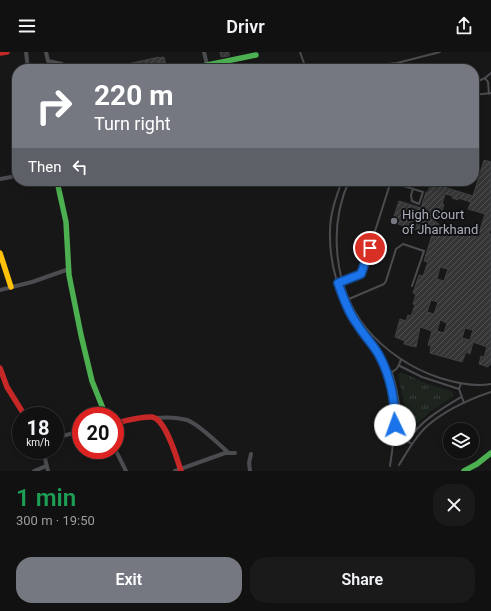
<!DOCTYPE html>
<html lang="en">
<head>
<meta charset="utf-8">
<style>
	body { margin:0; font-family:Roboto,sans-serif; background:#1a1a1a; color:#f1f3f6; height:100vh; display:flex; flex-direction:column; font-size:15px; white-space:nowrap }
	* { box-sizing:border-box; margin:0 }
	p { font-size:13px; color:#9c9d9f }
	.icon { flex:none; width:22px; height:22px; fill:none; stroke:currentColor; stroke-width:2; stroke-linecap:round; stroke-linejoin:round }
	.map { position:relative; height:419px; overflow:hidden }
	.drawer { display:flex; flex-direction:column; background:#111; flex:1 }
	.drawer>* { flex:none }
	.banner { position:absolute; left:12px; top:12px; width:467px; height:122px; border-radius:16px; box-shadow:0 2px 6px #0003,0 0 0 1px #303131; background:#757880; color:#fff; overflow:hidden }
	.buttons { position:absolute; left:443px; top:371px; display:grid; gap:8px }
	.buttons a { display:grid; place-items:center; width:36px; height:36px; border-radius:50%; background:#111; box-shadow:0 2px 6px #0003,0 0 0 1px #303131; font-size:20px }
	.speed { position:absolute; left:12px; top:355px; display:flex; gap:8px; font-size:20px; font-weight:700; text-align:center }
	.speed>* { display:grid; place-content:center; width:52px; height:52px; border-radius:50%; background:#111; box-shadow:0 2px 6px #0003,0 0 0 1px #303131; line-height:1 }
	.speed small { font-size:10px; font-weight:400 }
	.speed .limit { border:6px solid #d22; background:#fff; color:#111 }
	.pin { position:absolute; display:grid; place-items:center; width:34px; height:34px; color:#fff; margin:-17px; border:2px solid #fff; border-radius:50%; box-shadow:0 1px 4px #0007 }
	.me { position:absolute; width:44px; margin:-22px; rotate:357deg; stroke-linejoin:round; filter:drop-shadow(0 0 3px #0008) }
	.turn { display:flex; align-items:center; gap:14px; height:84px; padding:0 16px; font-size:18px }
	.turn .icon { width:52px; height:52px; stroke-width:2.5 }
	.turn b { display:block; font-size:28px; line-height:34px }
	.then { display:flex; align-items:center; height:38px; padding:0 16px; background:#0003; gap:8px; font-size:15px }
	.round { display:grid; place-items:center; flex:none; width:42px; height:42px; border-radius:16px; background:#1a1a1a }
	.overview { display:flex; align-items:center; justify-content:space-between; height:68px; padding:0 16px }
	h1 { font-size:24px; font-weight:600; line-height:30px; color:#1e9e55 }
	.primary-button { display:flex; gap:8px; margin-top:auto; padding:8px 16px }
	.primary-button a { flex:1; height:46px; border-radius:16px; background:#757880; color:#fff; font-size:16px; font-weight:600; line-height:46px; text-align:center }
	.primary-button a+a { background:#1a1a1a; color:#f1f3f6 }
	header { display:flex; justify-content:space-between; align-items:center; height:52px; padding:0 16px; background:#111; font-size:18px; font-weight:600 }
	.map>svg:first-child { display:block }
</style>
</head>
<body>
<header><svg class="icon" aria-label="menu" viewBox="0 0 24 24"><path d="M4 6h16M4 12h16M4 18h16"/></svg>Drivr<svg class="icon" aria-label="share" viewBox="0 0 24 24"><path d="M12 15V3M7 8l5-5 5 5M5 13v7h14v-7"/></svg></header>
<div class="map">
<svg width="491" height="419" viewBox="0 0 491 419">
	<defs>
		<pattern id="grass-tufts" width="24" height="20" patternUnits="userSpaceOnUse"><rect width="24" height="20" fill="#1d241e"/><path d="M3 7l-1-3M5 7V3M7 7l1-3M15 17l-1-3M17 17v-4M19 17l1-3" fill="none" stroke="#3b413d"/></pattern>
		<pattern id="building-hatch" width="6" height="6" patternUnits="userSpaceOnUse"><rect width="6" height="6" fill="#353536"/><path d="M-1 1l2-2M0 6l6-6M5 7l2-2" fill="none" stroke="#4f5051"/></pattern>
	</defs>
	<rect width="100%" height="100%" fill="#171717"/>
	<path fill="url(#grass-tufts)" d="M401,320L425,331L452,339L454,344L431,359L409,379L405,377V355L398,323Z"/>
	<path fill="url(#building-hatch)" stroke="#3f4043" fill-rule="evenodd" d="M220,0H229V4L221,5Z
		M159,5V6L164,5L167,17H162L161,10L132,17H115L114,15Z
		M484,108L491,110V176L489,182H491V313L489,312L488,315L479,312L481,304L484,305L487,295L473,290L470,302L466,300L462,310L430,301L431,294L428,293L432,279L420,275L416,295L404,292L405,289L395,285L400,267L406,269L408,263L411,264L415,253L413,252L416,242L413,241L419,223L423,224L428,210L424,209L432,183L392,170L399,149L421,156L426,140H428L432,129H439L438,133L473,144ZM445,142L453,144L452,146L458,148V146L471,150L468,157L485,162L480,178L469,175L468,178L461,176L460,180L450,177L449,181L437,178L439,172L435,170L439,158L442,159L444,152H442ZM440,215L448,217L444,229L437,227ZM431,248L438,250L434,262L427,260ZM440,268L447,271L444,281L437,279ZM465,276L473,278L470,288L462,286Z"/>
	<g fill="none" stroke-linecap="round" stroke-linejoin="round">
		<path stroke="#4b4c50" stroke-width="2" d="M300,0L306,17
			M342,17L397,11L440,0
			M485,26L488,30L489,42
			M474,31L485,26L491,21
			M474,43L491,41
			M342,129C336,145 330,162 330,179C329,211 339,245 356,272C361,279 367,284 372,291C378,300 383,310 387,321C398,353 395,381 390,414
			M349,129C328,175 334,236 366,276C385,299 412,317 440,326C456,331 475,335 491,332
			M391,130L423,140L419,152L412,149L411,143L413,137
			M338,231L361,223L391,129
			M349,247L384,232L386,229L396,197L403,192L424,199L412,234
			M400,314L422,325L459,337
			M387,321C396,320 399,315 401,307
			M392,321C399,344 401,361 400,385
			M461,331L459,337L464,351
			M395,385H400L412,392
			M408,389C420,369 441,357 461,345
			M399,413C407,400 415,385 426,375C445,358 467,348 491,340"/>
		<path stroke="#4b4c50" stroke-width="4" d="M26,0L28,17
			M46,0L48,9L62,12L66,17
			M204,0L208,17
			M0,127L11,125
			M0,238L32,230L69,217
			M155,366C165,365 177,365 187,368C199,372 218,392 229,401
			M55,386L81,379
			M115,397L126,419
			M43,398L48,419
			M34,419L46,414
			M175,419L225,401H235
			M250,419L249,411L251,402"/>
		<path stroke="#4caf50" stroke-width="5.5" d="M188,17L256,3
			M57,129L66,170L69,223L81,283L92,329L106,364
			M464,419L477,412L491,401"/>
		<path stroke="#ffc107" stroke-width="5.5" d="M0,201L11,235"/>
		<path stroke="#c62828" stroke-width="5.5" d="M0,1L7,0
			M0,316L7,335L25,364
			M115,371C127,369 140,364 152,365C166,367 177,407 181,419"/>
	</g>
	<g fill="none" stroke-linecap="round" stroke-linejoin="round">
		<defs>
			<path id="route" d="M370,196L361,222L338,231C343,245 348,260 357,272C364,284 374,293 380,305C391,326 395,350 395,373"/>
		</defs>
		<use href="#route" stroke="#114b97" stroke-width="10"/>
		<use href="#route" stroke="#1a73e8" stroke-width="7"/>
	</g>
	<circle fill="#757880" stroke="#111113" stroke-width="1.5" cx="394" cy="169" r="4"/>
	<g text-anchor="middle" stroke-width="4" stroke-linejoin="round" paint-order="stroke">
		<g font-size="13" fill="#a8adb8" stroke="#111113" text-anchor="start">
			<text x="402" y="167">High Court<tspan x="402" dy="15">of Jharkhand</tspan></text>
		</g>
	</g>
</svg>
<div class="buttons">
<a><svg class="icon" aria-label="layers" viewBox="0 0 24 24"><path d="M12 4l9 5-9 5-9-5zM3 14l9 5 9-5"/></svg></a>
</div>
<div class="speed"><div>18<small>km/h</small></div><div class="limit">20</div></div>
<div class="pin" style="left:370px;top:196px;background:#d93025"><svg class="icon" aria-label="arrive" viewBox="0 0 24 24"><path d="M6 21V4h12l-3 4 3 4H6"/></svg></div>
<svg class="me" style="left:395px;top:373px" viewBox="-20 -20 40 40"><circle r="19" fill="#fff"/><path d="M0-13L10 11 0 6-10 11z" fill="#1a73e8"/></svg>
<div class="banner">
<div class="turn"><svg class="icon" aria-label="right" viewBox="0 0 24 24"><path d="M7 20v-9h11M14 6l5 5-5 5"/></svg><div><b>220 m</b>Turn right</div></div>
<div class="then">Then<svg class="icon" aria-label="left" viewBox="0 0 24 24"><path d="M17 20v-9H6M10 6l-5 5 5 5"/></svg></div>
</div>
</div>
<section class="drawer">
<div class="overview"><div><h1>1 min</h1><p>300 m · 19:50</p></div><a class="round"><svg class="icon" aria-label="close" viewBox="0 0 24 24"><path d="M6 6l12 12M18 6L6 18"/></svg></a></div>
<div class="primary-button"><a>Exit</a><a>Share</a></div>
</section>
</body>
</html>
